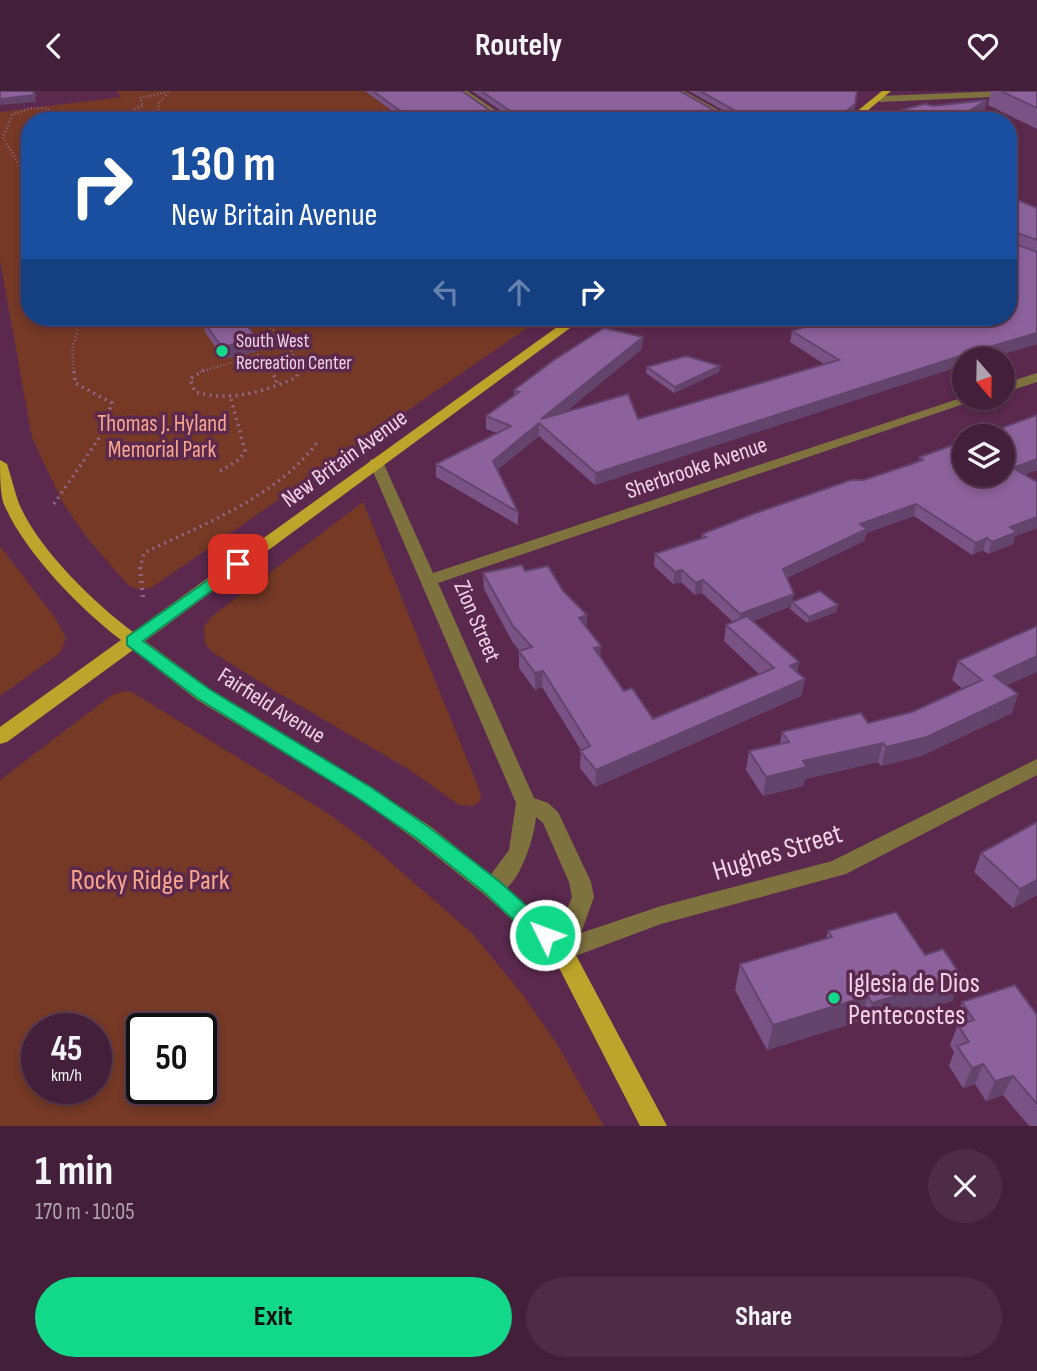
<!DOCTYPE html>
<html lang="en">
<head>
<meta charset="utf-8">
<style>
	body { margin:0; font-family:"Sofia Sans Condensed",sans-serif; background:#4e2c45; color:#f1f3f6; height:100vh; display:flex; flex-direction:column; font-size:26px; white-space:nowrap }
	* { box-sizing:border-box; margin:0 }
	p { font-size:23px; color:#afa2af }
	.icon { flex:none; width:38px; height:38px; fill:none; stroke:currentColor; stroke-width:2; stroke-linecap:round; stroke-linejoin:round }
	.map { position:relative; height:1035px; overflow:hidden }
	.panel { display:flex; flex-direction:column; background:#441f3a; flex:1 }
	.panel>* { flex:none }
	.top-card { position:absolute; left:21px; top:21px; width:996px; height:214px; border-radius:28px; box-shadow:0 4px 10px #0003,0 0 0 2px #5c3d54; background:#1a4fa0; color:#fff; overflow:hidden }
	.needle { width:46px; rotate:160deg }
	.controls { position:absolute; left:952px; top:256px; display:grid; gap:14px }
	.controls a { display:grid; place-items:center; width:63px; height:63px; border-radius:50%; background:#441f3a; box-shadow:0 4px 10px #0003,0 0 0 2px #5c3d54; font-size:35px }
	.speed { position:absolute; left:21px; top:922px; display:flex; gap:14px; font-size:35px; font-weight:700; text-align:center }
	.speed>* { display:grid; place-content:center; width:91px; height:91px; border-radius:50%; background:#441f3a; box-shadow:0 4px 10px #0003,0 0 0 2px #5c3d54; line-height:1 }
	.speed small { font-size:18px; font-weight:400 }
	.speed .limit { border:4px solid #111; border-radius:10px; background:#fff; color:#111 }
	.pin { position:absolute; display:grid; place-items:center; width:60px; height:60px; color:#fff; margin:-30px; border-radius:14px; box-shadow:0 4px 10px #0006 }
	.me { position:absolute; width:77px; margin:-38px; rotate:312deg; stroke-linejoin:round; filter:drop-shadow(0 0 5px #0008) }
	.turn { display:flex; align-items:center; gap:24px; height:147px; padding:0 35px; font-size:32px }
	.turn .icon { width:91px; height:91px; stroke-width:2.5 }
	.turn b { display:block; font-size:49px; line-height:60px }
	.lanes { display:flex; align-items:center; height:66px; padding:0 35px; background:#0003; justify-content:center; gap:35px; direction:ltr }
	.lanes .off { opacity:.35 }
	.round { display:grid; place-items:center; flex:none; width:74px; height:74px; border-radius:37px; background:#4e2c45 }
	.head { display:flex; align-items:center; justify-content:space-between; height:119px; padding:0 35px }
	h1 { font-size:42px; font-weight:700; line-height:52px }
	.button { display:flex; gap:14px; margin-top:auto; padding:14px 35px }
	.button a { flex:1; height:80px; border-radius:42px; background:#12d98a; color:#111; font-size:28px; font-weight:700; line-height:80px; text-align:center }
	.button a+a { background:#4e2c45; color:#f1f3f6 }
	header { display:flex; justify-content:space-between; align-items:center; height:91px; padding:0 35px; background:#441f3a; font-size:32px; font-weight:700 }
	.map>svg:first-child { display:block }
</style>
</head>
<body>
<header><svg class="icon" aria-label="back" viewBox="0 0 24 24"><path d="M15 5l-7 7 7 7"/></svg>Routely<svg class="icon" aria-label="heart" viewBox="0 0 24 24"><path d="M12 20l-8-8c-3-5 5-10 8-4 3-6 11-1 8 4z"/></svg></header>
<div class="map">
<svg width="1037" height="1035" viewBox="0 0 1037 1035">
	<rect width="100%" height="100%" fill="#5b294e"/>
	<path fill="#753926" fill-rule="evenodd" d="M116,0H365L406,30H30V226H543L151,497L136,498L128,494L87,447L63,412L32,347L0,169V21L121,6Z
		M363,411L481,703L480,710L473,715L459,714L410,679L270,597L212,561L205,552L204,536L211,526Z
		M0,455L56,528L66,547L60,562L0,605Z
		M124,600L132,601L329,723L368,752L473,843L522,903L557,953L604,1035H0V689L112,604ZM96,938V998H37V938ZM201,938V998H142V938Z"/>
	<g fill="none" stroke-linecap="round" stroke-linejoin="round">
		<path stroke="#926686" stroke-width="2.5" stroke-dasharray="1 2.5" stroke-linecap="butt" d="M118,30L127,21L143,15L140,7L171,0
			M158,30L159,12L167,3
			M30,84L19,74L3,46L12,24L30,17H47L59,30
			M30,116L20,129L30,140
			M267,235C285,244 295,261 297,281
			M74,281L72,258L79,235L75,226
			M200,281L258,264L271,281"/>
		<path stroke="#926686" stroke-width="3.5" stroke-dasharray="2 4.5" stroke-linecap="butt" d="M204,279L190,288L195,301C230,311 264,301 297,286V279
			M270,279L277,289L275,293
			M220,380L240,368L245,360L230,304
			M54,413L98,349L112,312L75,292L74,279
			M140,478L144,462C205,432 278,406 319,349"/>
		<path stroke="#926686" stroke-width="4.5" stroke-dasharray="2 5" stroke-linecap="butt" d="M140,476L143,507"/>
		<path fill="#7e733f" fill-rule="evenodd" d="M457,0H467L511,30H501Z
			M674,0H684L738,30H727Z
			M1002,0H1037V4L880,11L876,8L880,5Z
			M1037,282V291L1003,302V293Z
			M964,306H984L438,492L534,707L548,712L558,721L591,791L594,806L581,842L661,815L832,770L1037,668V684L846,783L661,833L562,870L554,867L550,860L572,806L569,791L543,732L536,726C534,749 515,814 484,803L481,797L509,759L516,712L369,371L371,368H381L383,371L433,482Z"/>
		<path fill="#bca52a" fill-rule="evenodd" d="M882,0H891L855,30H845Z
			M571,226H585L145,550L210,598L372,697L431,736L500,791L570,853L667,1035H640L554,867L484,803L415,748L358,707L196,608L133,559L7,651L0,653V636L121,549C80,518 23,460 3,411C0,398 0,382 0,369L7,373C11,385 14,398 18,410C36,456 94,512 133,541Z"/>
	</g>
	<path fill="#795385" d="M365,0H462L499,26L509,25L472,0H680L726,26H735L689,0H857L854,20L843,28L836,30H406Z
		M991,0H1037V38L988,14Z
		M1008,105L1037,117V253L984,268H964L595,394L539,345L497,379L518,421V434L436,386V373L497,342L486,338V325L514,305V299L642,258L564,322L638,328L824,273L790,251L792,240L1008,226Z
		M203,230L259,260L224,268L205,241Z
		M647,276L719,281L674,302L646,282Z
		M1037,324V379L1024,383L1037,391V437L1015,445L1013,453L988,463L983,459L972,464L914,425L866,442L864,450L787,487L792,511L838,514L836,521L807,532L790,518L791,515L753,530L799,571L797,581L805,588L801,605L595,696L580,677L581,659L542,596L535,599L519,577V560H520L513,552L484,498L483,482L525,480L563,500L587,524L586,537L600,566L624,600L653,628L759,583L724,550L726,534L733,531L702,502L695,504L681,491L673,493L654,475L655,463L702,447V443L919,370L920,366Z
		M958,570L1007,594L1012,622L921,665L881,675L878,671L805,688L803,695L763,705L746,679L749,660L780,653L782,641L868,632L912,621L963,598L952,589Z
		M981,762L1037,804L1013,817L974,781Z
		M828,840L925,864L961,885L952,910L864,937L860,930L767,959L735,899L740,873L826,848Z
		M962,911L1037,924V1035H1029L1003,1004L986,1010L975,993L963,997L949,975L954,961L950,954L957,936L954,931Z"/>
	<path fill="#63446c" d="M857,0L854,20L843,28L836,30H799Z
		M35,4L36,11L0,14V8Z
		M987,9L985,18L965,30H952Z
		M1037,242V253L984,268H964V274L595,394L596,382L982,258Z
		M643,246L642,258L545,338L541,328Z
		M257,248L259,260L224,268L222,256Z
		M720,275L719,281L674,302L675,296Z
		M539,332V345L493,382V370Z
		M1037,368V379L1010,389L1013,377Z
		M916,413L914,425L866,442L864,450L780,490L783,478L860,433Z
		M1037,426V437L1015,445L1013,453L988,463L992,451L1010,436Z
		M987,447L983,459L972,464L976,452Z
		M682,479L681,491L673,493L675,481Z
		M703,489L702,502L695,504L696,492Z
		M794,503L791,515L738,536L740,523Z
		M838,514L836,521L807,532L809,526Z
		M587,524L586,541L579,527Z
		M601,555L600,571L594,557Z
		M1037,565V581L988,603L994,585Z
		M799,571L796,587L790,575Z
		M543,580L542,596L535,599V582Z
		M805,588L801,605L595,696L596,679Z
		M1018,603L1012,622L921,665L881,675L886,656Z
		M883,652L878,671L805,688L803,695L763,705L766,686L803,670Z
		M1037,789V804L1013,817L1020,798Z
		M961,885L952,910L864,937L872,912Z
		M868,905L860,930L767,959L773,934Z
		M983,973L975,993L963,997L972,977Z
		M1013,985L1003,1004L986,1010L995,990Z"/>
	<path fill="#8d619b" stroke="#63446c" stroke-width="2" d="M0,0H33L35,4L0,8Z
		M373,0H462L499,26L513,25L512,21L481,0H680L726,26H739L741,23L700,0H857L855,13L844,22L799,30H414Z
		M1001,0H1037V17Z
		M987,9L952,30H881L894,21L925,13L933,15Z
		M1008,105L1037,117V149L1009,139L1010,151L1037,161V242L982,258L596,382L539,332L493,370L518,421L436,373L511,335L486,325L519,301L514,299L554,269L604,237L643,246L541,328L628,303L638,328L839,269L792,240L837,226H1008Z
		M224,226H241L257,248L222,256L203,230Z
		M686,265L720,275L675,296L647,276Z
		M1037,324V368L1013,377L1037,391V426L1010,436L1017,441L992,451L987,447L976,452L916,413L860,433L867,438L783,478L794,503L740,523L703,489L696,492L682,479L675,481L655,463L706,446L702,443L753,423L851,389H864L923,369L920,366L964,350V383H1003V345H980Z
		M522,474L525,480L548,475L563,500L587,524L579,527L601,555L594,557L624,600L632,597L653,628L774,577L726,534L747,525L799,571L790,575L805,588L596,679L580,660L590,655L543,580L535,582L519,560L532,556L513,535L483,482Z
		M820,500L838,514L809,526L792,511Z
		M1037,535V565L994,585L1018,603L927,646L886,656L883,652L803,670L807,676L766,686L749,660L789,651L782,641L861,622L868,632L912,621L982,589L958,570Z
		M1037,731V789L1020,798L981,762Z
		M896,821L925,864L943,858L961,885L872,912L868,905L773,934L740,873L832,846L828,840Z
		M1015,894L1037,924V1013L1013,985L995,990L983,973L972,977L957,955L969,951L958,934L974,929L962,911Z"/>
	<path fill="#12d98a" stroke="#0c8d5a" stroke-width="2" d="M238,468L246,473L244,476L143,550L209,598L372,697L430,737L500,791L552,838L555,844L552,851L545,853L537,851L485,802L416,747L358,707L197,607L127,554V546Z"/>
	<g fill="#12d98a" stroke="#5b294e" stroke-width="2.5">
		<circle cx="222" cy="260" r="7"/>
		<circle cx="834" cy="907" r="7"/>
	</g>
	<g text-anchor="middle" stroke-width="7" stroke-linejoin="round" paint-order="stroke">
		<g font-size="19" fill="#f3d3e9" stroke="#5b294e" text-anchor="start">
			<text x="236" y="256">South West<tspan x="236" dy="22">Recreation Center</tspan></text>
		</g>
		<g font-size="23" fill="#f9a68d" stroke="#5b294e">
			<text x="162" y="340">Thomas J. Hyland<tspan x="162" dy="26">Memorial Park</tspan></text>
		</g>
		<g font-size="23" fill="#f3d3e9" stroke="#5b294e">
			<text transform="translate(344 367) rotate(-36)" y="8">New Britain Avenue</text>
			<text transform="translate(696 376) rotate(-19)" y="8">Sherbrooke Avenue</text>
			<text transform="translate(478 530) rotate(67)" y="8">Zion Street</text>
			<text transform="translate(272 614) rotate(32)" y="8">Fairfield Avenue</text>
		</g>
		<g font-size="28" fill="#f3d3e9" stroke="#5b294e">
			<text transform="translate(777 760) rotate(-17)" y="10">Hughes Street</text>
		</g>
		<g font-size="28" fill="#f9a68d" stroke="#5b294e">
			<text x="150" y="798">Rocky Ridge Park</text>
		</g>
		<g font-size="28" fill="#f3d3e9" stroke="#5b294e" text-anchor="start">
			<text x="848" y="901">Iglesia de Dios<tspan x="848" dy="32">Pentecostes</tspan></text>
		</g>
	</g>
</svg>
<div class="controls">
<a><svg class="needle" viewBox="-14 -14 28 28"><path d="M0-13l5 13h-10z" fill="#e53935"/><path d="M0 13l5-13h-10z" fill="#afa2af"/></svg></a>
<a><svg class="icon" aria-label="layers" viewBox="0 0 24 24"><path d="M12 4l9 5-9 5-9-5zM3 14l9 5 9-5"/></svg></a>
</div>
<div class="speed"><div>45<small>km/h</small></div><div class="limit">50</div></div>
<div class="pin" style="left:238px;top:473px;background:#d93025"><svg class="icon" aria-label="arrive" viewBox="0 0 24 24"><path d="M6 21V4h12l-3 4 3 4H6"/></svg></div>
<svg class="me" style="left:545px;top:844px" viewBox="-20 -20 40 40"><circle r="17" fill="#12d98a" stroke="#fff" stroke-width="3"/><path d="M0-11L8 9 0 5-8 9z" fill="#fff"/></svg>
<div class="top-card">
<div class="turn"><svg class="icon" aria-label="right" viewBox="0 0 24 24"><path d="M7 20v-9h11M14 6l5 5-5 5"/></svg><div><b>130 m</b>New Britain Avenue</div></div>
<div class="lanes"><svg class="icon off" aria-label="left" viewBox="0 0 24 24"><path d="M17 20v-9H6M10 6l-5 5 5 5"/></svg><svg class="icon off" aria-label="ahead" viewBox="0 0 24 24"><path d="M12 20V5M6 11l6-6 6 6"/></svg><svg class="icon" aria-label="right" viewBox="0 0 24 24"><path d="M7 20v-9h11M14 6l5 5-5 5"/></svg></div>
</div>
</div>
<section class="panel">
<div class="head"><div><h1>1 min</h1><p>170 m · 10:05</p></div><a class="round"><svg class="icon" aria-label="close" viewBox="0 0 24 24"><path d="M6 6l12 12M18 6L6 18"/></svg></a></div>
<div class="button"><a>Exit</a><a>Share</a></div>
</section>
</body>
</html>
